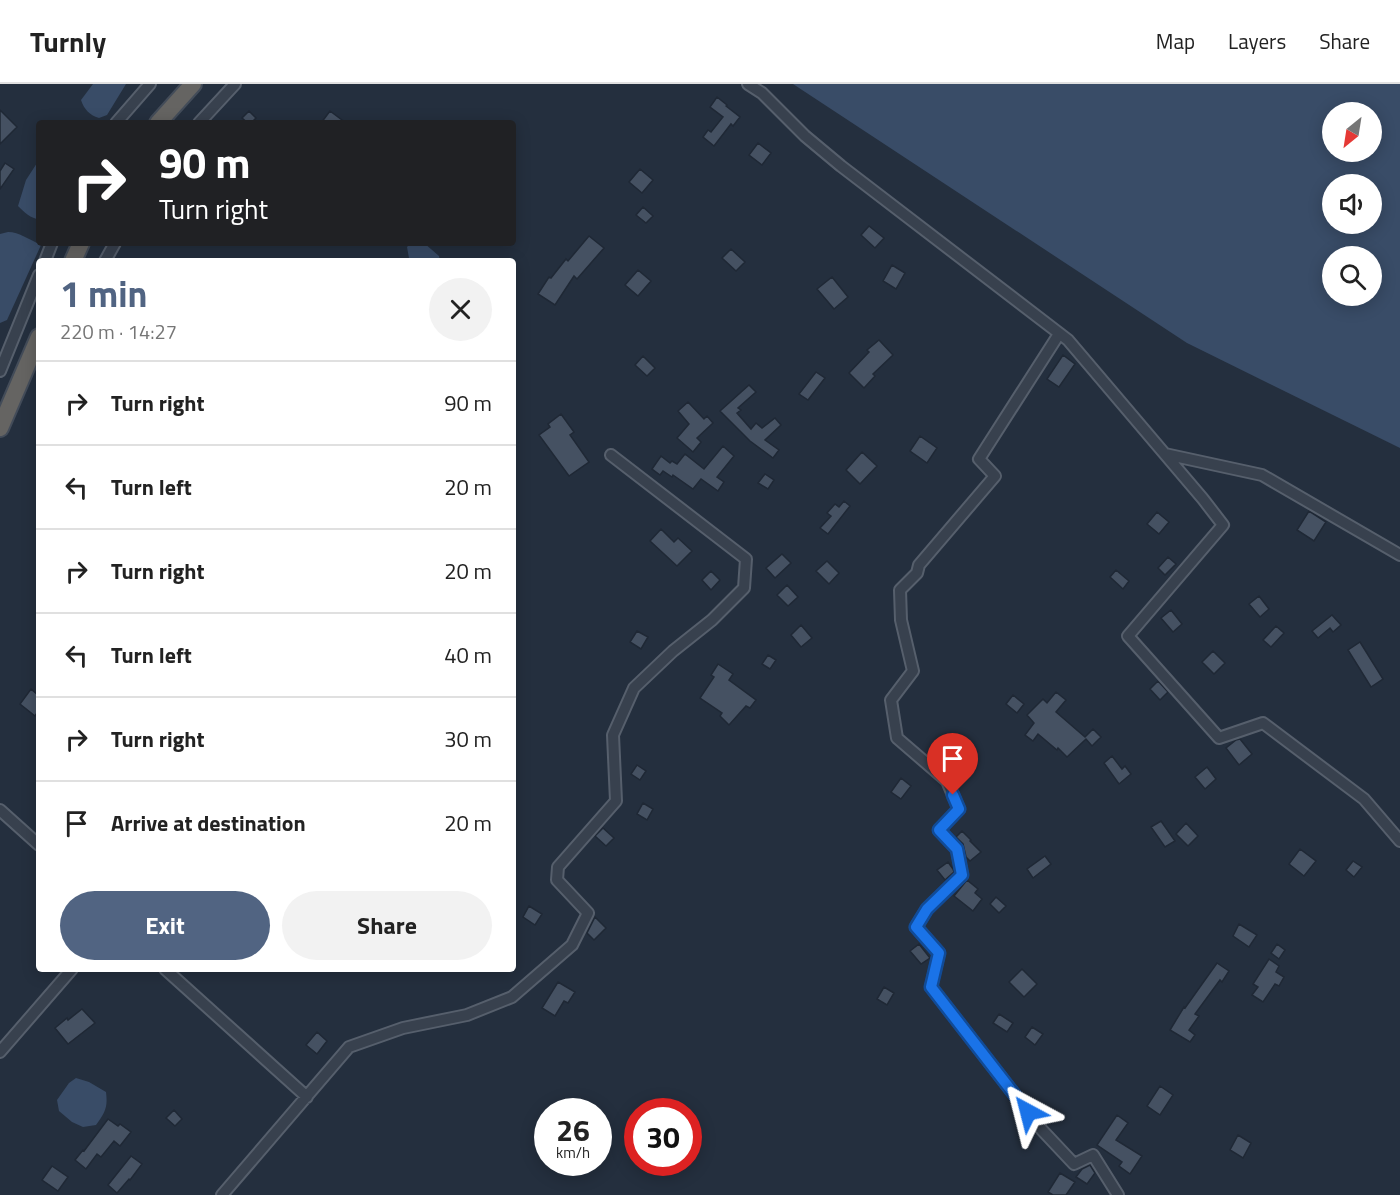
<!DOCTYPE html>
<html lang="en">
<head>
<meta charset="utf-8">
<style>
	body { margin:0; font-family:"Titillium Web",sans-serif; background:#f2f2f2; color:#222; height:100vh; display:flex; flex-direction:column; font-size:22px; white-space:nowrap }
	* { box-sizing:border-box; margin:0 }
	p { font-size:20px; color:#767676 }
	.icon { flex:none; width:33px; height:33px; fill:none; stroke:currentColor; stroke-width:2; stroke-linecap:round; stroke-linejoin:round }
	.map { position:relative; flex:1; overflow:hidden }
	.drawer { position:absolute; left:36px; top:174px; width:480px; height:714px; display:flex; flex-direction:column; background:#fff; border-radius:6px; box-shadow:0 3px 15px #0003 }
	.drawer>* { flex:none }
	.hud { position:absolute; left:36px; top:36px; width:480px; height:126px; border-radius:6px; box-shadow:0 3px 15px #0003; background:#202124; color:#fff; overflow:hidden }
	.needle { width:39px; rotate:210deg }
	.tools { position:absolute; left:1322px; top:18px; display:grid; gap:12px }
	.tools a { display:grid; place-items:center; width:60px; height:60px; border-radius:50%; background:#fff; box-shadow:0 3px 15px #0003; font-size:30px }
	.speed { position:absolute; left:534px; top:1014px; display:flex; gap:12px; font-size:30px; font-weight:700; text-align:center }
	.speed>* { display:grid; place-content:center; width:78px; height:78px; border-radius:50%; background:#fff; box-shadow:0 3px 15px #0003; line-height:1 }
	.speed small { font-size:15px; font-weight:400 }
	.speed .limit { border:9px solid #d22; background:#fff; color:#111 }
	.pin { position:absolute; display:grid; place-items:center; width:51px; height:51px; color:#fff; margin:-62px -26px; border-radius:50% 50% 50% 0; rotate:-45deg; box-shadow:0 0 6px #0007 }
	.pin .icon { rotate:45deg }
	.me { position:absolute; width:66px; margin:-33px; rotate:322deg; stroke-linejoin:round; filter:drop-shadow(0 0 4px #0008) }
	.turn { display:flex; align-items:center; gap:21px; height:126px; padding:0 24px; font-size:27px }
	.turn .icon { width:78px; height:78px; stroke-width:2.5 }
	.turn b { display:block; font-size:42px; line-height:51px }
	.round { display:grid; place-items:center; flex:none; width:63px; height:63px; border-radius:32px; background:#f2f2f2 }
	.overview { display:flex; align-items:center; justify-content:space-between; height:102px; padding:0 24px }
	h1 { font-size:36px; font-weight:700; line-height:45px; color:#516482 }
	.action { display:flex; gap:12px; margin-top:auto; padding:12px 24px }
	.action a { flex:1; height:69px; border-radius:36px; background:#516482; color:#fff; font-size:24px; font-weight:700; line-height:69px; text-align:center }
	.action a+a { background:#f2f2f2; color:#222 }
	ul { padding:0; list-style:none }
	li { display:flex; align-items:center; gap:18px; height:84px; padding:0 24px; border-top:2px solid #e0e0e0 }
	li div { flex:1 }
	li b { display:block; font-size:22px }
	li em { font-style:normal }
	header { display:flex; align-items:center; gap:36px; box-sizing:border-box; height:84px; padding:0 30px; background:#fff; border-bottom:2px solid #e0e0e0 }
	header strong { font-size:28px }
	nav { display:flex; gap:33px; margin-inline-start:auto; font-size:21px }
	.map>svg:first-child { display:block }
</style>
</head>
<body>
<header>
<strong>Turnly</strong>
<nav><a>Map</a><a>Layers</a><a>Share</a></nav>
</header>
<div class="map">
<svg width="1400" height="1111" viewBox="0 0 1400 1111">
	<rect width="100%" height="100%" fill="#242f3e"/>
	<path fill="#394c67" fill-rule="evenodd" d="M93,0H126L107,31L99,34C89,31 84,25 81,16Z
		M793,0H1400V364L1187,259ZM1371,28V68H1332V28ZM1371,100V140H1332V100ZM1371,172V212H1332V172Z
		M39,76V135C31,135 24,128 18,122L26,96Z
		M8,148C19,148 30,156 41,161L7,236L0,239V150Z
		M411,159H424L439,172L440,177H412L409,174L407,163Z
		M76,994L89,998L106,1008C108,1024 105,1028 96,1041L83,1043L72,1038L59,1027L57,1016L69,999Z"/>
	<path fill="#455162" stroke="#1f2835" stroke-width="1.5" d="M717,13L727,21L726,22L740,33L733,42L731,40L714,62L703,53L708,46L711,48L723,33L710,23Z
		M0,26L17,43L0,60Z
		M249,27L256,34L251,39H248L242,34Z
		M330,27L346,39H321Z
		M758,59L771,69L762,81L749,71Z
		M5,79L14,85L0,105V87Z
		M640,85L653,96L642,109L629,98Z
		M643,123L653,132L646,139L636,131Z
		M869,142L884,154L875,164L861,151Z
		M589,152L604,164L577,195L574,192L555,221L538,210L549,193L551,194L566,175L568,177Z
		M731,165L745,178L736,187L722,174Z
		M892,181L905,189L896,205L883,197Z
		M638,186L651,197L638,212L625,201Z
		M832,193L848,213L834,225L817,205Z
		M879,256L893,271L873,290L875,292L864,304L849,289L869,268L867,266Z
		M1063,271L1075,280L1059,303L1047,295Z
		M643,272L655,284L647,292L635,281Z
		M816,288L825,294L808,316L799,310Z
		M749,301L756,308L738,324L741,326L737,329L751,345L756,339L762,344L775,334L781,341L765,356L779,366L773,374L750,357L720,327Z
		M688,318L704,335L707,332L713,339L697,354L701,358L693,368L677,354L689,340L678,327Z
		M561,330L574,348L570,351L589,378L569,392L539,351L550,343L548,340Z
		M920,352L937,364L927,379L910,367Z
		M723,362L734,372L717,393L724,398L718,407L701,395L693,405L673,391L672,393L663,387L660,391L652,385L661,372L670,379L672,377L677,380L685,370L704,385Z
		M862,368L877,382L860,400L846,386Z
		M765,390L774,396L768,405L758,399Z
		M844,417L850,422L828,450L820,444L831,432L827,429L835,420L839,423Z
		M1309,427L1326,438L1314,457L1297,446Z
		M1157,428L1169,438L1159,450L1147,440Z
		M661,445L674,458L678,454L692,467L677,482L650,457Z
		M782,470L791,479L775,494L766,484Z
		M1168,473L1176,480L1165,491L1158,484Z
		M827,477L839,489L829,500L816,487Z
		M1116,486L1129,497L1123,505L1110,493Z
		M711,487L720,496L711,506L702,496Z
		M787,501L798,513L788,522L777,511Z
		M1259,512L1269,525L1260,533L1249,520Z
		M1171,526L1182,540L1173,548L1161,534Z
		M1332,531L1341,541L1333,548L1330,544L1318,554L1312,547Z
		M801,541L812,554L801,563L791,551Z
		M1276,542L1284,549L1271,563L1263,556Z
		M637,547L648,553L641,565L630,558Z
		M1360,558L1383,595L1371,603L1348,566Z
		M1213,567L1225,579L1214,590L1202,578Z
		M768,571L776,576L770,585L762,580Z
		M718,580L733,590L729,596L756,616L750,624L746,622L729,641L720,632L722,629L700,614L714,593L711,591Z
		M1158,597L1168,608L1160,616L1150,605Z
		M31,605L39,612V626L35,632L20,620Z
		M1056,608L1066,616L1056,628L1085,653L1093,645L1101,653L1092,662L1086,655L1067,673L1058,664L1057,666L1038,650L1033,657L1025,651L1034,639L1027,631L1043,615L1047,619Z
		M1013,611L1024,620L1017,629L1006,620Z
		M1240,655L1252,670L1239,681L1226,664L1236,656Z
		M1112,672L1122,685L1125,682L1131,690L1119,700L1104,679Z
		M637,681L646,687L640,696L631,690Z
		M1207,683L1216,695L1205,705L1195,693Z
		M901,694L911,702L901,715L891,708Z
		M643,719L653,725L647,736L637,730Z
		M1161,737L1175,757L1165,763L1151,743Z
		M1186,739L1198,752L1188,762L1176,750Z
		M603,744L614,754L606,762L595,752Z
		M962,747L971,756L970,757L981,768L970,777L966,773L963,760L956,753Z
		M1300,765L1316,777L1304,792L1289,780Z
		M1045,772L1051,780L1033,794L1027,785Z
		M1353,777L1362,783L1354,793L1346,786Z
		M948,778L953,785L954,788L945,796L937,786Z
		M967,796L978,805L975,809L982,815L973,827L954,812Z
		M996,813L1006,822L999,829L990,820Z
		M529,822L542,830L535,841L523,833Z
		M595,833L606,844L594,856L587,849Z
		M1239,840L1257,851L1249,863L1233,852Z
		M919,860L930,874L921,880L910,867Z
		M1277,860L1285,866L1279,875L1271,869Z
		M1269,875L1279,882L1276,888L1284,893L1279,902L1275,900L1263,918L1252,911L1258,903L1253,900Z
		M1217,879L1229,887L1222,898L1220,896L1195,930L1199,932L1189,946L1195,951L1190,958L1170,946L1184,923L1185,924Z
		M1022,885L1037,900L1024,913L1009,898Z
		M558,898L575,908L568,919L564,917L555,932L542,924Z
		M884,903L894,909L887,921L877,915Z
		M82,925L95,939L68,960L55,944L67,934L68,936Z
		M999,930L1013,939L1007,948L993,939Z
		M1032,943L1043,950L1035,961L1025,953Z
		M317,948L327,957L317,970L306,961Z
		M1160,1002L1173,1011L1160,1031L1147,1022Z
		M174,1026L182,1035L175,1042L166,1034Z
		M1117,1031L1128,1039L1116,1056L1142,1072L1130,1090L1119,1082L1122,1078L1097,1061Z
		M108,1035L118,1042L120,1040L131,1048L120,1062L114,1057L101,1073L97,1070L86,1085L75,1076L83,1066L84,1067Z
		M1238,1051L1251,1059L1243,1074L1230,1066Z
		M131,1072L142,1080L130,1096L129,1095L117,1109L108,1101Z
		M1090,1081L1095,1089L1087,1100L1076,1093L1082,1085Z
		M52,1082L68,1093L58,1107L42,1096Z
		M1060,1089L1075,1098L1066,1111H1053L1048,1108Z"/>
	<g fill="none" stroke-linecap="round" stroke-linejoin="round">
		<defs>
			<path id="minor" d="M748,0L762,9L805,52L841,82L1068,256L1203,415L1223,441L1128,552L1219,654L1263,639L1364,715L1400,757
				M116,39L150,0
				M199,39L235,0
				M45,177L52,159
				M105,177L115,159
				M1059,250L979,375L995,392L919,481L917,489L900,506L901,536L913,587L891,616L897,654L947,697L959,725L939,746L957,765L962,791L927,825L916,843L939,869L931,903L1042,1046L1074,1080L1093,1071L1118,1111
				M0,287L39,191
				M1165,370L1262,391L1400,471
				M0,726L39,761
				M165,885L307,1013
				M0,968L72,885
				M222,1111L349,963L403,944L467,931L512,913L572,861L588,829L557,796L558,783L616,717L613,651L634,604L673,567L712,536L744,504L746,475L611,371"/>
			<path id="trunk" d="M158,39L193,0
				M73,177L81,159
				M0,344L39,253"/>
		</defs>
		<use href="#minor" stroke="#565f6c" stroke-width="14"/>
		<use href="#trunk" stroke="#434c59" stroke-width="20"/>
		<use href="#minor" stroke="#38414e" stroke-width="10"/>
		<use href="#trunk" stroke="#656462" stroke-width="16"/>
	</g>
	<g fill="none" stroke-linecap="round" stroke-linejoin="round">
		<defs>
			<path id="route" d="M953,711L959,725L939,746L957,765L962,791L927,825L916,843L939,869L931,903L1028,1028"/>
		</defs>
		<use href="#route" stroke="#114b97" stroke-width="15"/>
		<use href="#route" stroke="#1a73e8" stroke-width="10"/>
	</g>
</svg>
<div class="tools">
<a><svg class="needle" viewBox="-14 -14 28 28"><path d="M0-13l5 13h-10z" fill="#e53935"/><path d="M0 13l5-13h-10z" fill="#767676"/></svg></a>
<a><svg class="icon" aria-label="sound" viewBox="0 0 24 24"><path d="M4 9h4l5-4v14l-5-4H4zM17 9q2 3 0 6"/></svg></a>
<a><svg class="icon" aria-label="search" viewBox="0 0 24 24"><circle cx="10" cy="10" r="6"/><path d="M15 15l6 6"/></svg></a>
</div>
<div class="speed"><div>26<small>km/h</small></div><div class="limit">30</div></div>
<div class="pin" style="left:953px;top:711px;background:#d93025"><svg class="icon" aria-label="arrive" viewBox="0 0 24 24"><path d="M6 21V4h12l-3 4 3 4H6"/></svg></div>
<svg class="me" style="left:1028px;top:1028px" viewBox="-20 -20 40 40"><path d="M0-17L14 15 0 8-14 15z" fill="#1a73e8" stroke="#fff" stroke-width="4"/></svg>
<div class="hud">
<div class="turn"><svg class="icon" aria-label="right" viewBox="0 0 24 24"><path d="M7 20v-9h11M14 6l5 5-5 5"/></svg><div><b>90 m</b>Turn right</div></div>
</div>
<section class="drawer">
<div class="overview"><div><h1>1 min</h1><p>220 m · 14:27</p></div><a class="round"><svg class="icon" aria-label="close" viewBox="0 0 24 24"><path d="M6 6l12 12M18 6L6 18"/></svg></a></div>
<ul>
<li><svg class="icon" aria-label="right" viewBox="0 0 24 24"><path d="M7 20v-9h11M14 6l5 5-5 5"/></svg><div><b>Turn right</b></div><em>90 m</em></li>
<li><svg class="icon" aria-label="left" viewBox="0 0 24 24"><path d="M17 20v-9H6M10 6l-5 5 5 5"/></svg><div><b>Turn left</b></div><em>20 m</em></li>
<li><svg class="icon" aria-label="right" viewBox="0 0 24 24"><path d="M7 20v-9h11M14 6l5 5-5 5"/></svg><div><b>Turn right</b></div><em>20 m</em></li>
<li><svg class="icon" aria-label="left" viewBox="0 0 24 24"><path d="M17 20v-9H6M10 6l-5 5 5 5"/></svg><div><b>Turn left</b></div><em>40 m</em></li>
<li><svg class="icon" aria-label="right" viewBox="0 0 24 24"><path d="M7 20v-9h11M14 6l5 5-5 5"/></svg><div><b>Turn right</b></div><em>30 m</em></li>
<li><svg class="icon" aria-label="arrive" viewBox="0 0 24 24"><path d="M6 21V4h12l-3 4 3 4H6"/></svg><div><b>Arrive at destination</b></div><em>20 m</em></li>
</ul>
<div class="action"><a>Exit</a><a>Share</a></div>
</section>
</div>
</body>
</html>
